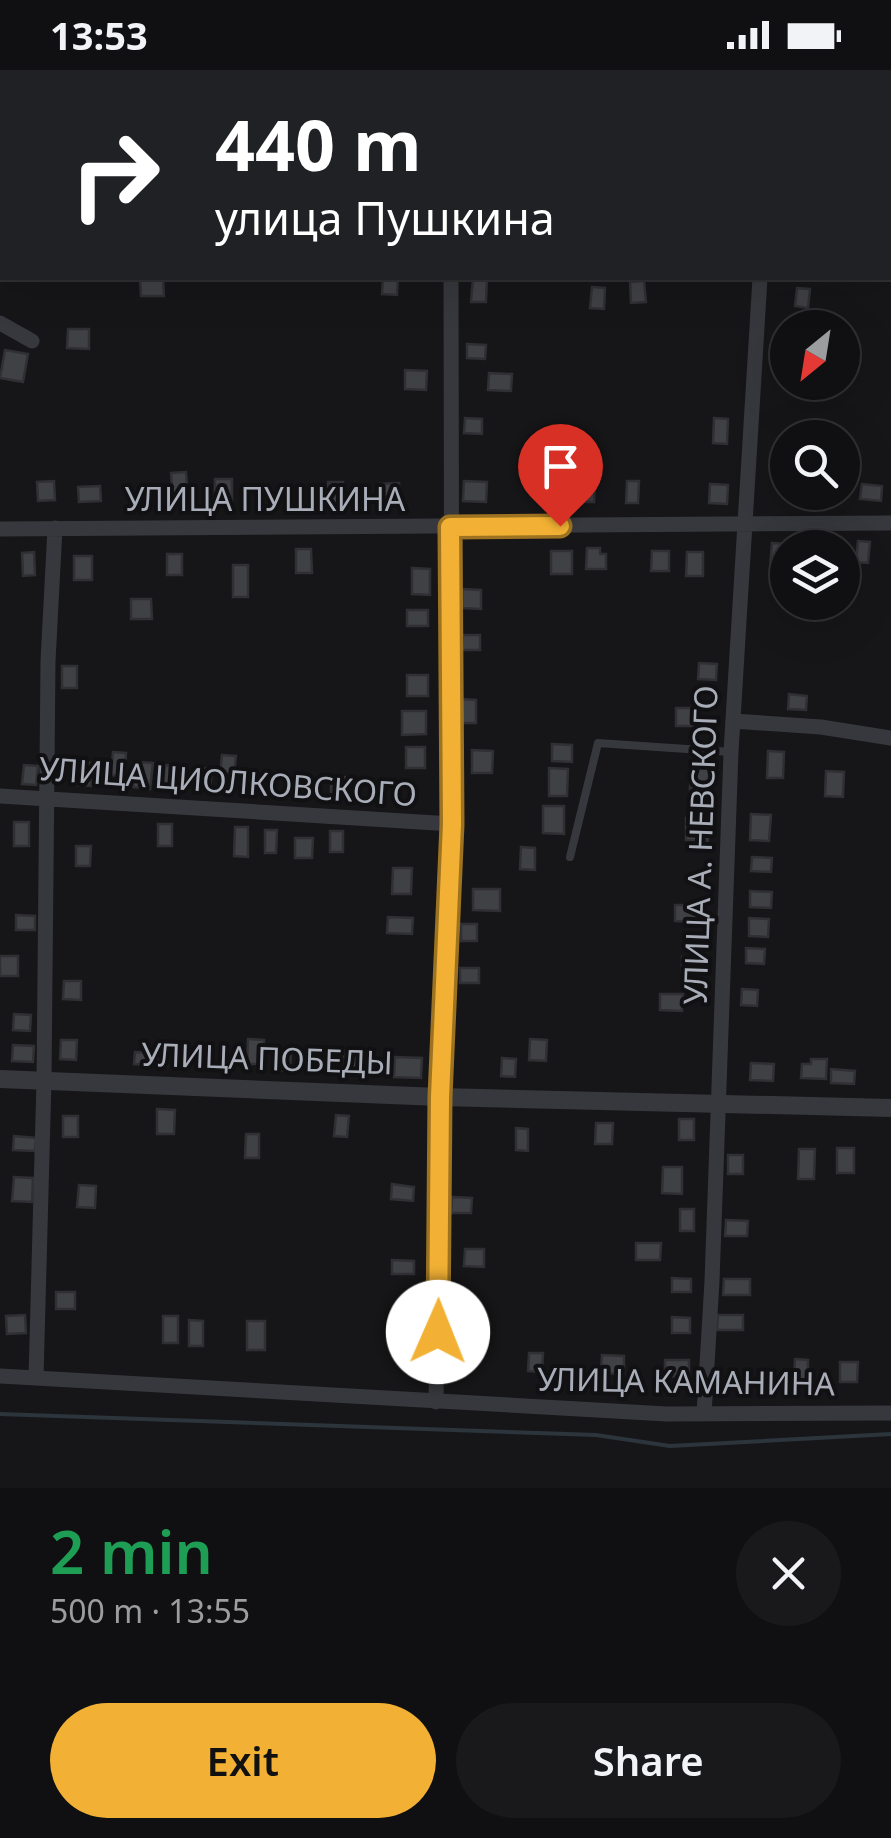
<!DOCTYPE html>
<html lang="en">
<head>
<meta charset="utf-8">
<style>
	body { margin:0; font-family:"Noto Sans",sans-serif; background:#19191b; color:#f1f3f6; height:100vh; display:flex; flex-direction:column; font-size:38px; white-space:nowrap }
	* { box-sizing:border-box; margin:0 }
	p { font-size:32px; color:#9c9d9f }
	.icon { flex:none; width:55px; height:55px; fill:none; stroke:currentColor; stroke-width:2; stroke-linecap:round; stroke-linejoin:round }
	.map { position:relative; height:1418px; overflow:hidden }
	.sheet { display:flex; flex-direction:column; background:#101012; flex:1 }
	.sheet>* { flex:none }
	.guide { position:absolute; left:0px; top:0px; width:892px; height:210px; box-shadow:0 10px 40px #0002,0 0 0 2px #303032; background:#202124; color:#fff; overflow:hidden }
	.needle { width:65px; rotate:210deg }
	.tools { position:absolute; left:770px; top:240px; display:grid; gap:20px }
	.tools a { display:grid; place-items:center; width:90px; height:90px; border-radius:50%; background:#101012; box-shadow:0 10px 40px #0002,0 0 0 2px #303032; font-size:50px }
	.pin { position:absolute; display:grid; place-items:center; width:85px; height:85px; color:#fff; margin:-102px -42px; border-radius:50% 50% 50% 0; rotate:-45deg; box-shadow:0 0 10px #0007 }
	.pin .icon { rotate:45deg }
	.me { position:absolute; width:110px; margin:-55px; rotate:1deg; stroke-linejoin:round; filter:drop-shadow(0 0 8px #0008) }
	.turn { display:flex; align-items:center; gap:35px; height:210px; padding:0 50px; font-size:45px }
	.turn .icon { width:130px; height:130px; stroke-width:2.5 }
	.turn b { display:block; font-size:70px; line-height:85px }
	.round { display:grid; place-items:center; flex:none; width:105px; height:105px; border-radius:52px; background:#19191b }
	.summary { display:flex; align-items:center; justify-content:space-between; height:170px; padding:0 50px }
	h1 { font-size:60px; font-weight:600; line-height:75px; color:#1e9e55 }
	.action { display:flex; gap:20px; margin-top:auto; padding:20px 50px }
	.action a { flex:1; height:115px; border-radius:60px; background:#f2b134; color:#111; font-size:40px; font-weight:600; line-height:115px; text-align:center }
	.action a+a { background:#19191b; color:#f1f3f6 }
	.status { display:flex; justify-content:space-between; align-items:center; height:70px; padding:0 50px; background:#101012; direction:ltr }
	.status svg { height:28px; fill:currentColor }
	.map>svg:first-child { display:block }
</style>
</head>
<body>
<div class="status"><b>13:53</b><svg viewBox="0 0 49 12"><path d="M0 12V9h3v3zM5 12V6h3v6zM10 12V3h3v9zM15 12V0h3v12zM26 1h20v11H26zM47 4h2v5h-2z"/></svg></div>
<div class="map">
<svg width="891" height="1418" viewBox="0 0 891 1418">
	<rect width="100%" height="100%" fill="#161618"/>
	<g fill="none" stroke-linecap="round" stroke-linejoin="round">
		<path stroke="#2c353c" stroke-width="4" d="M66,2L69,0
			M0,54L2,52
			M0,1344L596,1365L670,1376L891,1364"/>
	</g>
	<path fill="#404145" stroke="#303034" stroke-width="2.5" d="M140,208H163L164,226H141Z
		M383,208H398L397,225L382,224Z
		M473,208H487L486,232H471Z
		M644,211L646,232L631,233L630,212Z
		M592,217L605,218L604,239L590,238Z
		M797,218L810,219L808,238L795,236Z
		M68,259H89V279L67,278Z
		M467,274L486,275L485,289L467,288Z
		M5,280L28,284L23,312L0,308Z
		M405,300L427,301L426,320L405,319Z
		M489,303L512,304L511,321L488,320Z
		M465,348L482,349V364L464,363Z
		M714,348L728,349L727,374L713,373Z
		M186,402L188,431L173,432L171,403Z
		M557,406L572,407L570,432L556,431Z
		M215,409H232V432H215Z
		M582,410L595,411L594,432H581Z
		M54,411L55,430L38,431L37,412Z
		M464,411L487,412L486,432L463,431Z
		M627,411H639L638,433H626Z
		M328,412H343V433H328Z
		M399,413L400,428L381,429L380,414Z
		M710,414L728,415L727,434L709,433Z
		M862,414L882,416L881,431L860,429Z
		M100,416L101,431L79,432L78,417Z
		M858,471L870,472L868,493L856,492Z
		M772,473L788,474L785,500L770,498Z
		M587,478H600V484H606V499H586Z
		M296,479H311L312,503H296Z
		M551,481H572V504H551Z
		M652,481H669V501H651Z
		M34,482L35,505L23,506L22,483Z
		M687,482H703V506H686Z
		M167,484H182V505H167Z
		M74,486H92V510H74Z
		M233,495H248V527H233Z
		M412,498L430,499V525L412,524Z
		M462,519L481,520V539L462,538Z
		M131,529H151L152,549H131Z
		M407,540H428V556H407Z
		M463,565H480V580H462Z
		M699,593L717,594L716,610L698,609Z
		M62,596H77V618H62Z
		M407,605H428V626H407Z
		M789,624L807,626L806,640L788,639Z
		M461,629L476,630V653H460Z
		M676,638H696V656H676Z
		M402,641H426V664L402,665Z
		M552,674L572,675V692L552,691Z
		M406,677H425V698H406Z
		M472,680L493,681L492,703H472Z
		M768,681L784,682L783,708H767Z
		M113,682L126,683L125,706L111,705Z
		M222,685L236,686L234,704L220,703Z
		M79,692L93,693L91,716L77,715Z
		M135,692L153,693L150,719L133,717Z
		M24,695L38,696L36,715L22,714Z
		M165,695L178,696L176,719L163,718Z
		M690,696H709V722H690Z
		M195,698L212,699L210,720L194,718Z
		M549,698L568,699L567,726H549Z
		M826,701L844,702L843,727L825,726Z
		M304,705L305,724L289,725L288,706Z
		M345,707L346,727H331V708Z
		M543,736H564V764L543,763Z
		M751,744L771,745L769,771L750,770Z
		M686,748H708V771L686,770Z
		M14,752H29V776H14Z
		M158,754H172V776H158Z
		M235,757H248V787L234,786Z
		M265,760H277L276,783H265Z
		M330,761H343V782H330Z
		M295,768H313L312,788H295Z
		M76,776H91L90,796H76Z
		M521,777L535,778V800L520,799Z
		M752,787L772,788L771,802L751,801Z
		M393,798H412L411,824H392Z
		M473,819H500V841L473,840Z
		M750,821L772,822L771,838L750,837Z
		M675,835H702V852L675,851Z
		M16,845L35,846V860H16Z
		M388,847L413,848L412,864L387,863Z
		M749,848L769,849L768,867L749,866Z
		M461,854H477V871H461Z
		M746,878L765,879L764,894L746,893Z
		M0,886H18V906H0Z
		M682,887H701V902H682Z
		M460,898H479V913H460Z
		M64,911H81V930L63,929Z
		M742,919L758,920L757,936L741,935Z
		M660,924H683L682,941L660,940Z
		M14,944L31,945L30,961L13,960Z
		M248,969L264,970L263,994H247Z
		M530,969L547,970L546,991L529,990Z
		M61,970H77L76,990L60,989Z
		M13,975L34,976L33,992L12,991Z
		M278,979L291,980L290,1001L277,1000Z
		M344,980L367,982L366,1000L343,999Z
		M135,982L167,983V996L134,994Z
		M395,987L422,988L421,1008L394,1007Z
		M502,988L516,989L515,1007L501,1006Z
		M811,989H827L826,1009L801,1008L802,994H811Z
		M751,993L774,994L773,1011L750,1010Z
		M831,999L855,1001L854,1014L831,1013Z
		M157,1039L175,1040L174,1064H157Z
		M336,1045L349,1046L347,1067L334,1066Z
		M63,1046H78V1067H63Z
		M679,1049H694V1070H679Z
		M596,1053H613L612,1074H595Z
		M516,1058L528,1059V1081L516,1080Z
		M246,1064H259V1088H245Z
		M14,1066L36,1068L35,1081L13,1080Z
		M837,1078H854V1103H837Z
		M799,1079H815L814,1109H798Z
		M728,1085H743V1104H728Z
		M663,1097H682V1124L662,1123Z
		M14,1107L33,1108L32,1132L12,1131Z
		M392,1114L414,1117L413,1131L391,1129Z
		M79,1115L96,1116L95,1138L77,1137Z
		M452,1127L472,1128L471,1143H451Z
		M680,1139H694V1161H680Z
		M726,1150L748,1151L747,1166H725Z
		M636,1173H661L660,1190H636Z
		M465,1179H484V1197L464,1196Z
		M392,1190L414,1191V1204H392Z
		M672,1208L691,1209V1222H672Z
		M724,1209H750V1225H723Z
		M56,1222H75V1239H56Z
		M402,1233H415L414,1257L402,1256Z
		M25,1245L26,1263L7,1264L6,1246Z
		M718,1245H743V1260H717Z
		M163,1246H178V1273H163Z
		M672,1247L690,1248V1263H672Z
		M189,1250L203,1251V1276H189Z
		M247,1251H265V1280H247Z
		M448,1261H466L465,1276H448Z
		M529,1283H543L542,1302L528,1301Z
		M602,1285L624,1286V1304L601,1303Z
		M795,1289L808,1290V1311H794Z
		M665,1290H689V1307L665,1306Z
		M840,1292H858L857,1312H840Z"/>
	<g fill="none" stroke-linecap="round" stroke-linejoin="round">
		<path stroke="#37383d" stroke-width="8" d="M570,787L598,673L731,682"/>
		<path stroke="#37383d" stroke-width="15" d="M851,0L853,2
			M212,2L215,0
			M475,2L478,0
			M890,51L891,52
			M0,253L32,271
			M0,459L891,453
			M733,651L821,657L891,668
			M0,726L452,754
			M0,1306L667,1344L891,1343
			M36,1308L44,1010L48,591L55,458
			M436,1332L440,1027L452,754L451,208
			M704,1344L712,1211L731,682L760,208"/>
		<path stroke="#37383d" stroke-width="18" d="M0,1009L440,1027L891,1038"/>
		<path stroke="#45474d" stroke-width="20" d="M117,2L121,0
			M0,94L2,92"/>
	</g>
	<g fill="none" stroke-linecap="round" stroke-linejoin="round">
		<defs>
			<path id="route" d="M438,1262L440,1027L452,754L450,457L560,456"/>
		</defs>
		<use href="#route" stroke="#9d7322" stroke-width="25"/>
		<use href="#route" stroke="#f2b134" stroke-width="18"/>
	</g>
	<g text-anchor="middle" stroke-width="8" stroke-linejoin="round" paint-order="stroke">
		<g font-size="32" fill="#a8adb8" stroke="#111113">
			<text x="265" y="441">УЛИЦА ПУШКИНА</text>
			<text transform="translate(228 712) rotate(4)" y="11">УЛИЦА ЦИОЛКОВСКОГО</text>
			<text transform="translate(701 775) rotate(-88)" y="11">УЛИЦА А. НЕВСКОГО</text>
			<text transform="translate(267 989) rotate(2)" y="11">УЛИЦА ПОБЕДЫ</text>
			<text transform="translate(686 1312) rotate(1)" y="11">УЛИЦА КАМАНИНА</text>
		</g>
	</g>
</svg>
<div class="tools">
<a><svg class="needle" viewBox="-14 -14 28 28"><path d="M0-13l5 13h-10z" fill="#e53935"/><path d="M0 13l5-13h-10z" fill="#9c9d9f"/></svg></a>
<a><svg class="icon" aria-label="search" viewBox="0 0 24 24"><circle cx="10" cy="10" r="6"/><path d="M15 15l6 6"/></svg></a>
<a><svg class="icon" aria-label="layers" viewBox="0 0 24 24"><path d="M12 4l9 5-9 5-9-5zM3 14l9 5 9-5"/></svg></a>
</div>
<div class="pin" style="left:560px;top:456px;background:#d93025"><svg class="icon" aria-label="arrive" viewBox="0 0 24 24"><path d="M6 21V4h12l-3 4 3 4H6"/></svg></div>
<svg class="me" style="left:438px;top:1262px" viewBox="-20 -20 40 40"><circle r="19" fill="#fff"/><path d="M0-13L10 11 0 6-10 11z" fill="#f2b134"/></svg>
<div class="guide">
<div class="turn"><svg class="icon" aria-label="right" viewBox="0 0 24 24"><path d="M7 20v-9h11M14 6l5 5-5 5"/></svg><div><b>440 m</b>улица Пушкина</div></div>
</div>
</div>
<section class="sheet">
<div class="summary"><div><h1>2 min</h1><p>500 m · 13:55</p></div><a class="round"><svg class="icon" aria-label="close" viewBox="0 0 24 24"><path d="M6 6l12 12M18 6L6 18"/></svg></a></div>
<div class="action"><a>Exit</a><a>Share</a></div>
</section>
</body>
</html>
